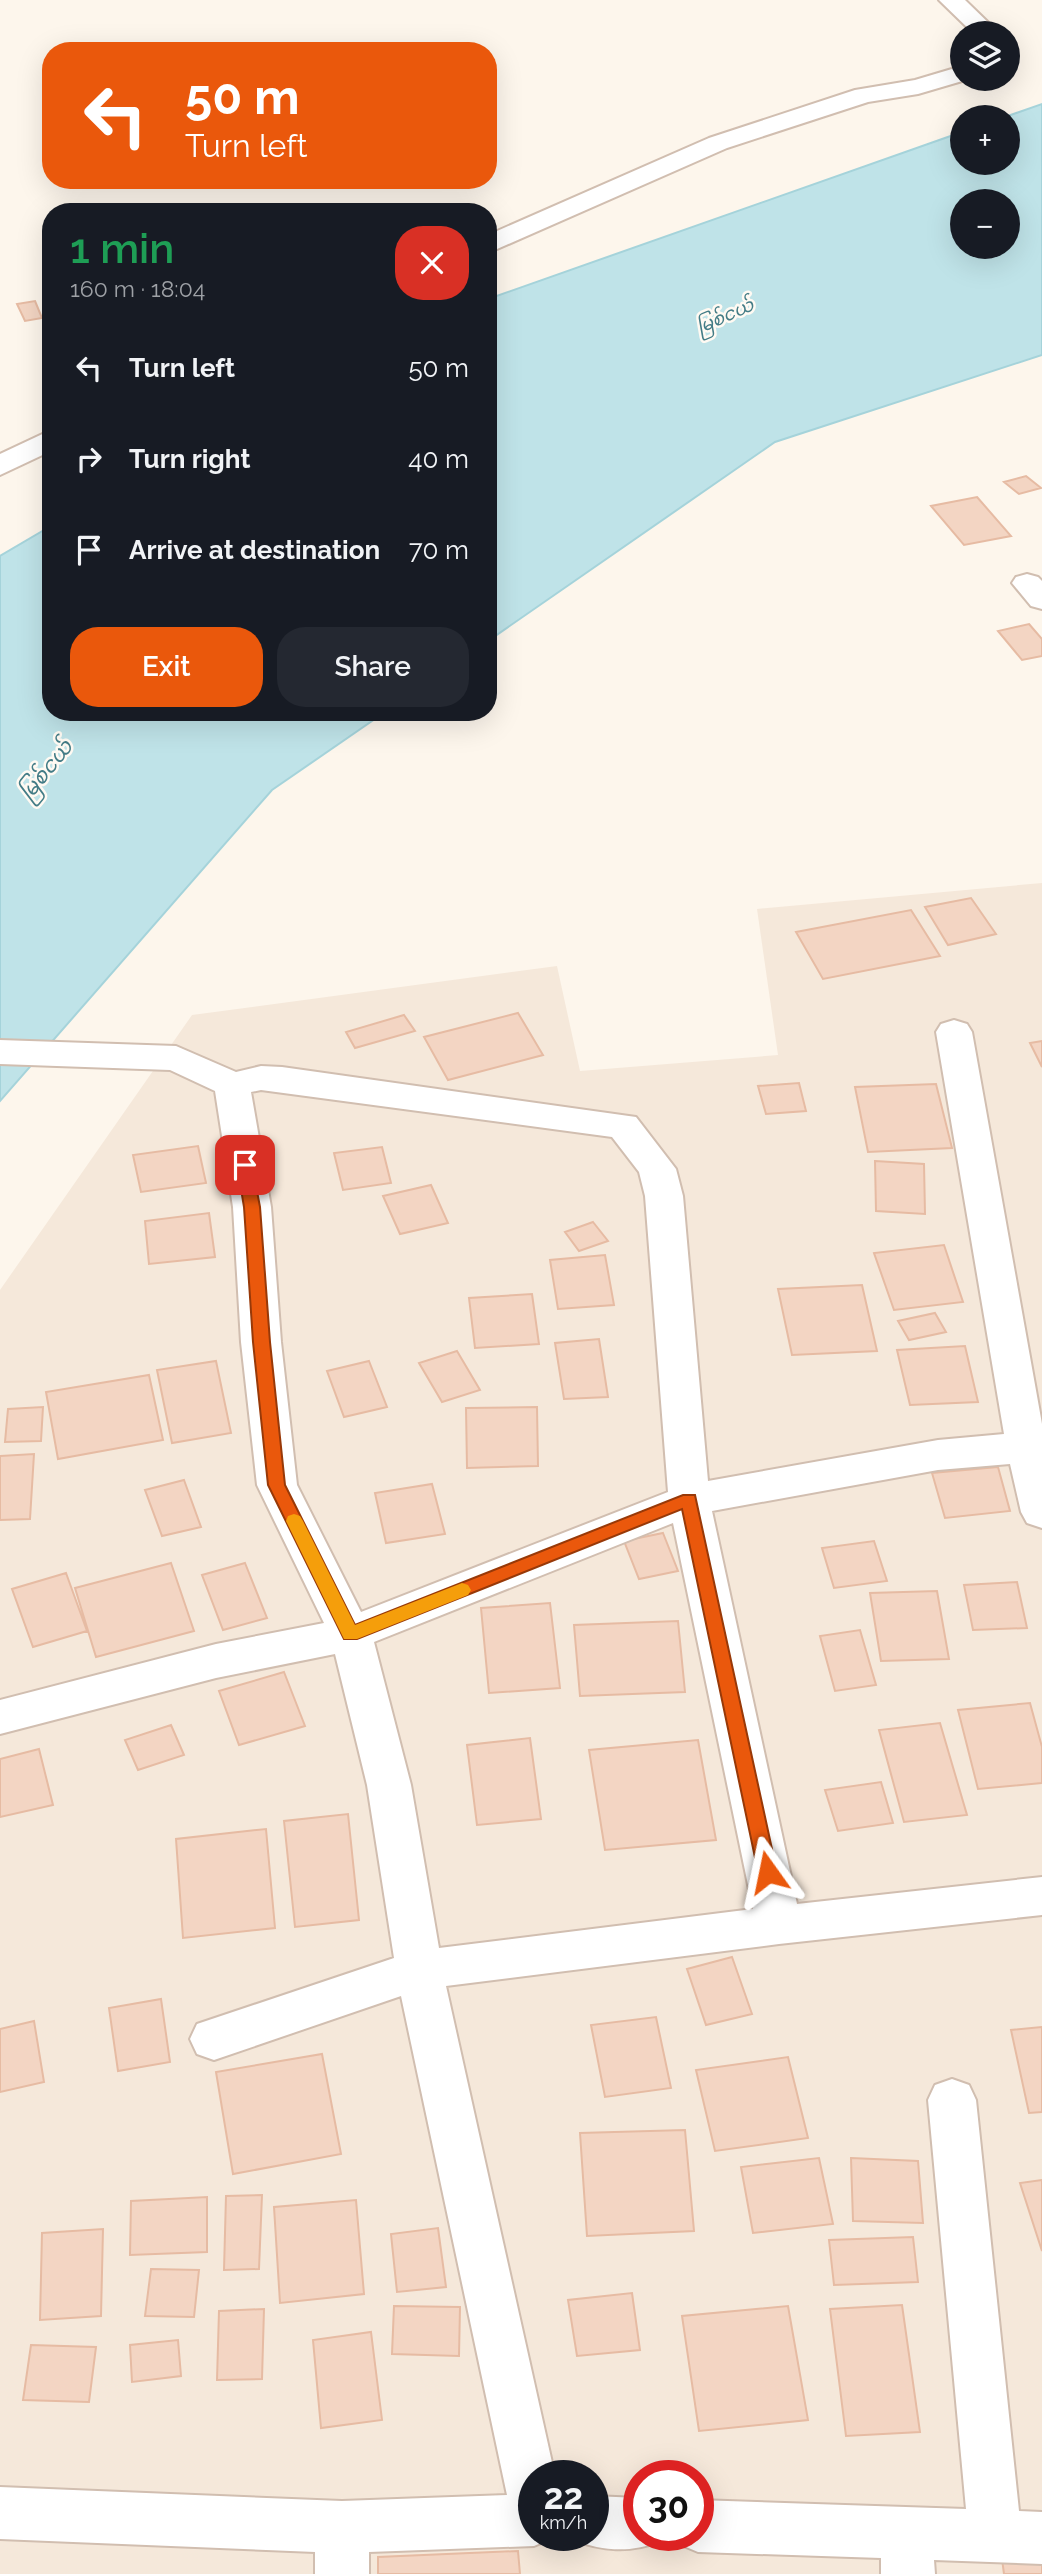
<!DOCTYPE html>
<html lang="en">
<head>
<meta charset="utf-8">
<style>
	body { margin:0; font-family:Raleway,"Noto Sans Myanmar",sans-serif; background:#242831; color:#f1f3f6; height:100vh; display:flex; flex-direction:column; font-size:26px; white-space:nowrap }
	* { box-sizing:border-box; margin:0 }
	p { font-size:23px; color:#9ea1a6 }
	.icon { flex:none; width:38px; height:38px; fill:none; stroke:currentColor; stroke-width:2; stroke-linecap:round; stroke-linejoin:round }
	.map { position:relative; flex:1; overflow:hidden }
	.details { position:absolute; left:42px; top:203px; width:455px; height:518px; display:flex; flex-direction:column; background:#171b24; border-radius:28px; box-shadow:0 7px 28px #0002 }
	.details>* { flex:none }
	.top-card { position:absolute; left:42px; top:42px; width:455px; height:147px; border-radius:28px; box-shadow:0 7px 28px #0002; background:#ea580c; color:#fff; overflow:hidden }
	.fabs { position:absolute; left:950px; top:21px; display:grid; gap:14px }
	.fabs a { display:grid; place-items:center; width:70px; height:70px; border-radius:50%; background:#171b24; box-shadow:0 7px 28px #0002; font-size:35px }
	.speed { position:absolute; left:518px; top:2460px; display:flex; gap:14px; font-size:35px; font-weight:700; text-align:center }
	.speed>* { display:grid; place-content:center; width:91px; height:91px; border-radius:50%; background:#171b24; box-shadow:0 7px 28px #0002; line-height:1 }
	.speed small { font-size:18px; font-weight:400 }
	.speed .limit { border:10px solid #d22; background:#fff; color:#111 }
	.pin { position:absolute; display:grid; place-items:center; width:60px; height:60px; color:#fff; margin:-30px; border-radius:14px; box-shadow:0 4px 10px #0006 }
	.me { position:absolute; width:77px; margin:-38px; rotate:348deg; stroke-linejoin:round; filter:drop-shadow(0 0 5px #0008) }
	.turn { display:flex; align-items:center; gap:24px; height:147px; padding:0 28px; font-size:32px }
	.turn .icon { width:91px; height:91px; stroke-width:2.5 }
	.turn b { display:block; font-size:49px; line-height:60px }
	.round { display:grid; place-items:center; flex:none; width:74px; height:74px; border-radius:28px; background:#242831 }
	.summary { display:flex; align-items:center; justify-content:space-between; height:119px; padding:0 28px }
	h1 { font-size:42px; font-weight:600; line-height:52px; color:#1e9e55 }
	.cta { display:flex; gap:14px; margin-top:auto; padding:14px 28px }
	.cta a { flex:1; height:80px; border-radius:28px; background:#ea580c; color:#fff; font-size:28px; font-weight:600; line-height:80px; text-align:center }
	.cta a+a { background:#242831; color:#f1f3f6 }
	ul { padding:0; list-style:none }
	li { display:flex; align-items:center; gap:21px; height:91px; padding:0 28px }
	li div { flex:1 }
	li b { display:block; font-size:26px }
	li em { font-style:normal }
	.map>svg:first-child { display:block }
</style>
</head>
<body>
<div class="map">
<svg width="1042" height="2574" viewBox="0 0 1042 2574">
	<rect width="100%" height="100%" fill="#fdf6ec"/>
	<path fill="#f5e8da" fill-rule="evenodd" d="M1042,883V2574H0V1290L192,1015L557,966L580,1071L778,1055L757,909ZM534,2476H593V2536H534ZM639,2476H698V2536H639Z"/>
	<path fill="#bfe3e8" stroke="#a5d3da" stroke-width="2" fill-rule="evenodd" d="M1042,104V355L775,442L488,641V299L962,132V163H1008V117H1005ZM962,201H1008V247H962Z
		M51,526V712H385L272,790L0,1101V556Z"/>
	<path fill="#f3d5c3" stroke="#e6bba3" stroke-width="2" d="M35,301L42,318L25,321L17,304Z
		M1026,476L1041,488L1019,494L1004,482Z
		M977,497L1011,536L964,545L931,506Z
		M1029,624L1042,639V656L1022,660L998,631Z
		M971,898L996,934L948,945L925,907Z
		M911,910L940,956L823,979L796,932Z
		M518,1013L543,1055L448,1080L424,1037Z
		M404,1015L415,1031L355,1048L346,1032Z
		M1042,1041V1067L1030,1043Z
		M799,1083L806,1111L766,1114L758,1086Z
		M936,1084L952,1148L868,1152L855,1087Z
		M198,1146L206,1183L141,1192L133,1155Z
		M382,1147L391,1183L343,1190L334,1153Z
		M875,1161L924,1164L925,1214L876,1211Z
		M431,1185L448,1223L400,1234L383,1196Z
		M209,1213L215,1257L149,1264L145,1221Z
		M593,1222L608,1241L579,1251L565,1232Z
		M944,1245L963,1302L894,1310L874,1253Z
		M605,1255L614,1305L558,1309L550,1260Z
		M862,1285L877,1351L792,1355L778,1289Z
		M532,1294L539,1344L475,1348L469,1298Z
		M935,1313L946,1332L909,1340L898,1321Z
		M599,1339L608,1397L564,1399L555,1343Z
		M965,1346L978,1402L910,1405L897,1350Z
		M457,1351L480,1390L442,1402L419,1363Z
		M216,1361L231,1433L172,1443L157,1370Z
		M369,1361L387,1407L344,1417L327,1371Z
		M149,1375L163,1440L58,1459L46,1392Z
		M43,1407L41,1441L5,1442L8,1409Z
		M537,1407L538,1466L467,1468L466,1408Z
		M34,1454L30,1519L0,1520V1456Z
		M998,1467L1010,1511L945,1518L932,1473Z
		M184,1480L201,1527L162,1536L145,1490Z
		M432,1484L445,1534L386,1543L375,1493Z
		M663,1533L678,1571L639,1579L624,1541Z
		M874,1541L887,1581L834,1588L822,1548Z
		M171,1563L194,1631L96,1657L75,1588Z
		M245,1563L267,1618L223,1630L202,1575Z
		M66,1573L87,1631L33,1647L12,1589Z
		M1017,1582L1027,1628L973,1630L964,1585Z
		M937,1591L949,1659L881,1661L870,1593Z
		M550,1603L560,1688L489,1693L481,1608Z
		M678,1621L685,1692L580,1696L574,1625Z
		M860,1630L876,1685L835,1691L820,1636Z
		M284,1672L305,1726L239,1745L219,1691Z
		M1030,1703L1042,1747V1783L978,1789L958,1710Z
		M940,1723L967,1815L904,1822L879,1730Z
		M171,1725L184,1755L138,1770L125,1740Z
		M530,1738L541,1819L477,1825L467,1745Z
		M698,1740L716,1840L605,1850L589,1750Z
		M39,1749L53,1805L0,1817V1759Z
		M881,1782L893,1823L838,1831L825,1790Z
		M348,1814L359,1920L295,1927L284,1821Z
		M266,1829L275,1928L183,1938L176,1839Z
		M732,1957L752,2014L706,2025L687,1969Z
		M161,1999L170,2062L118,2071L109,2008Z
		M656,2017L671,2088L605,2097L591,2025Z
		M34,2021L44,2082L0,2092V2029Z
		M1042,2027V2112L1029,2113L1011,2030Z
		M322,2054L341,2154L233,2174L216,2072Z
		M788,2057L808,2138L715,2151L696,2070Z
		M685,2130L694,2231L587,2236L580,2133Z
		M819,2158L833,2224L753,2233L741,2167Z
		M851,2158L918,2161L923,2223L853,2221Z
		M1042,2180V2251L1020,2183Z
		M262,2195L259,2269L224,2270L226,2196Z
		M207,2197V2252L130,2255L131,2201Z
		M356,2200L364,2294L280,2303L274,2207Z
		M438,2228L446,2287L397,2292L391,2234Z
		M103,2229L101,2316L40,2320L42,2233Z
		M913,2237L918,2282L834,2285L829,2240Z
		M151,2269L199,2270L194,2317L145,2316Z
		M632,2293L640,2350L577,2356L568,2300Z
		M902,2305L920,2432L846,2436L830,2309Z
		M394,2306L460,2307L459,2356L392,2354Z
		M788,2306L808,2420L699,2431L682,2316Z
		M264,2309L262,2379L217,2380L219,2311Z
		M371,2332L382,2420L321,2428L313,2340Z
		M178,2340L181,2376L132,2382L130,2345Z
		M31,2345L96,2347L89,2402L23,2400Z
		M518,2551L520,2574H378V2557Z
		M1042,2557V2574H1004L1002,2559Z"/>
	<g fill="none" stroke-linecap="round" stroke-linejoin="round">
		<defs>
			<path id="minor" d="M939,0H965L999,33H973Z
				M962,66V79H969L918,94L868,102L727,148L488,253V235L709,138L855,90L915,80Z
				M51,430V451L0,475V454Z
				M1027,574L1038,577L1042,581V609L1031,606L1012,583L1016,577Z
				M954,1020L967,1024L972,1032L1042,1424V1528L1027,1523L1021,1512L1010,1464L938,1470L712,1511L797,1904L1042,1877V1915L779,1944L446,1986L555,2476H534V2536H554L553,2538L534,2546L369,2552V2574H315V2552L0,2539V2487L342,2501L507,2495L401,1996L214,2060L197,2054L190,2039L197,2024L394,1958L367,1785L335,1654L216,1678L0,1734V1700L216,1644L324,1623L257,1485L241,1342L233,1207L215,1091L170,1070L0,1064V1040L176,1046L236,1072L261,1066L282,1067L636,1117L676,1169L683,1196L708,1481L938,1440L1004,1434L936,1032L941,1024ZM261,1090L612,1137L639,1172L645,1196L668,1492L361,1612L297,1485L281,1342L271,1207L251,1092ZM673,1523L753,1909L439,1948L411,1785L374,1642Z
				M952,2079L969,2085L976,2100L1019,2511L1042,2512V2564L934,2560L935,2574H881V2558L698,2552L679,2544L676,2536H698V2500L966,2509L928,2100L935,2085Z
				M593,2496L639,2498V2536H661L658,2542C631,2553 601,2551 574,2540L572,2536H593Z"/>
		</defs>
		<use href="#minor" stroke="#d1beb0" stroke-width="4"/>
		<use href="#minor" fill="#fff" fill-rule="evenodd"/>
	</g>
	<path fill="#ea580c" stroke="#983908" stroke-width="2" d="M245,1160L252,1165L260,1207L270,1342L285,1485L355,1625L683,1495H695L777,1872L774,1877L768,1880L761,1877L758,1872L682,1509L357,1639H344L268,1485L253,1342L244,1207L237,1165Z"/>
	<path fill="#f59e0b" d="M294,1514L300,1516L303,1521L355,1625L462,1583L468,1585L471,1590L468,1595L357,1639H344L286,1521L288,1516Z"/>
	<g text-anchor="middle" stroke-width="5" stroke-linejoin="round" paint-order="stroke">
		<g font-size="18" font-style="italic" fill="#437c86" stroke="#fffaf3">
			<text transform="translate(725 316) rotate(-24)" y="6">မြစ်ငယ်</text>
		</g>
		<g font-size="21" font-style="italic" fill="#437c86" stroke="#fffaf3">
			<text transform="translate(46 770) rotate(-51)" y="7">မြစ်ငယ်</text>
		</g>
	</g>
</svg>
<div class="fabs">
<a><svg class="icon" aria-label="layers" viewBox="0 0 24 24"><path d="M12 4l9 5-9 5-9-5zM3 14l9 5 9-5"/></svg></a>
<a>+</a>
<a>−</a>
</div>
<div class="speed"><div>22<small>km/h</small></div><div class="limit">30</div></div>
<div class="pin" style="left:245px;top:1165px;background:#d93025"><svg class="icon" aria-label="arrive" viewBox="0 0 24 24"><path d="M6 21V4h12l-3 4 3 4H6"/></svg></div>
<svg class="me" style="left:768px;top:1872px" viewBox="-20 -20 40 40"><path d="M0-17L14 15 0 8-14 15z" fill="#ea580c" stroke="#fff" stroke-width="4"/></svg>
<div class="top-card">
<div class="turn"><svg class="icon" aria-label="left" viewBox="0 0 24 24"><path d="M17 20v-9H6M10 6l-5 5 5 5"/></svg><div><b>50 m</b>Turn left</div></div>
</div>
<section class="details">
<div class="summary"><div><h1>1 min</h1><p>160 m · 18:04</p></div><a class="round" style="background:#d93025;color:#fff"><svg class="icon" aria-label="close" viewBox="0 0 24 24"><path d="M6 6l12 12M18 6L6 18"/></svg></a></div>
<ul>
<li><svg class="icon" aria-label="left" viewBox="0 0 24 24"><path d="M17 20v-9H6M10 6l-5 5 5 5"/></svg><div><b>Turn left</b></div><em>50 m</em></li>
<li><svg class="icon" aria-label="right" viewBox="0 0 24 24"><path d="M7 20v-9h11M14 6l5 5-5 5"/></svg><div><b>Turn right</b></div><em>40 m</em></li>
<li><svg class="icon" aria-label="arrive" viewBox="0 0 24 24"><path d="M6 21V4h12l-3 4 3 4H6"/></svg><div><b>Arrive at destination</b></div><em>70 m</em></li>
</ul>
<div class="cta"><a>Exit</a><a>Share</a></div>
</section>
</div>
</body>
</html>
